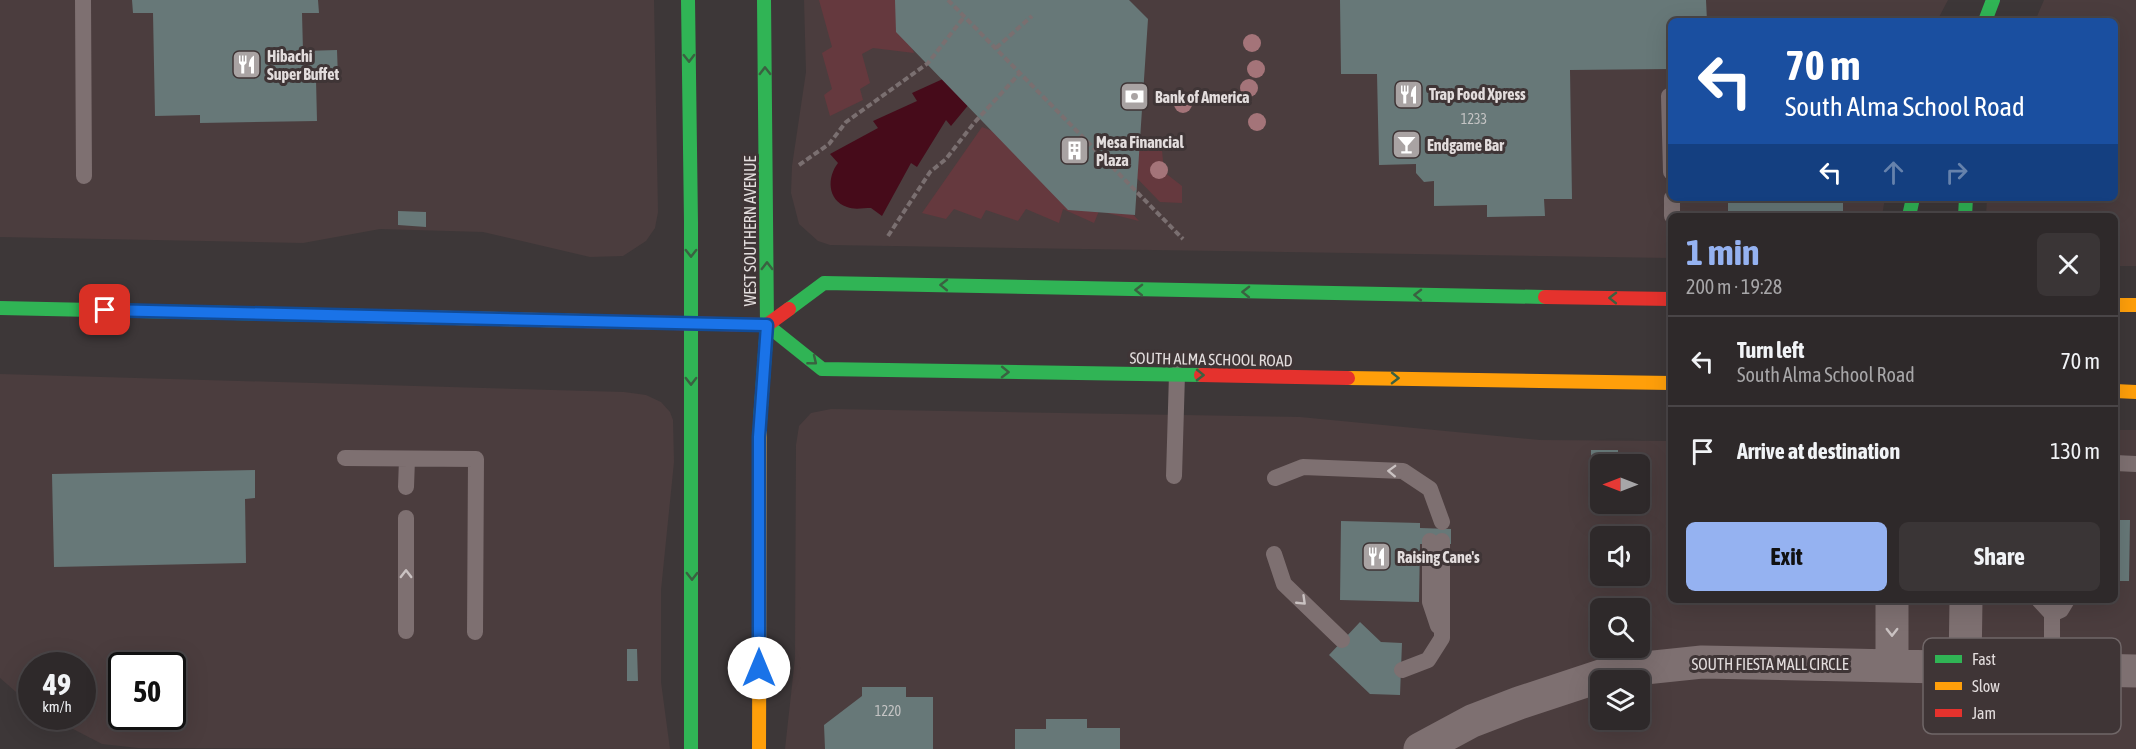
<!DOCTYPE html>
<html lang="en">
<head>
<meta charset="utf-8">
<style>
	body { margin:0; font-family:"Asap Condensed",sans-serif; background:#3a3536; color:#f1f3f6; height:100vh; display:flex; flex-direction:column; font-size:22px; white-space:nowrap }
	* { box-sizing:border-box; margin:0 }
	p { font-size:20px; color:#a7a6a8 }
	.icon { flex:none; width:33px; height:33px; fill:none; stroke:currentColor; stroke-width:2; stroke-linecap:round; stroke-linejoin:round }
	.map { position:relative; flex:1; overflow:hidden }
	.sheet { position:absolute; left:1668px; top:213px; width:450px; height:390px; display:flex; flex-direction:column; background:#2e292a; border-radius:9px; box-shadow:0 6px 24px #0002,0 0 0 2px #494547 }
	.sheet>* { flex:none }
	.banner { position:absolute; left:1668px; top:18px; width:450px; height:183px; border-radius:9px; box-shadow:0 6px 24px #0002,0 0 0 2px #494547; background:#1a4fa0; color:#fff; overflow:hidden }
	.needle { width:39px; rotate:270deg }
	.fabs { position:absolute; left:1590px; top:454px; display:grid; gap:12px }
	.fabs a { display:grid; place-items:center; width:60px; height:60px; border-radius:9px; background:#2e292a; box-shadow:0 6px 24px #0002,0 0 0 2px #494547; font-size:30px }
	.speed { position:absolute; left:18px; top:652px; display:flex; gap:12px; font-size:30px; font-weight:700; text-align:center }
	.speed>* { display:grid; place-content:center; width:78px; height:78px; border-radius:50%; background:#2e292a; box-shadow:0 6px 24px #0002,0 0 0 2px #494547; line-height:1 }
	.speed small { font-size:15px; font-weight:400 }
	.speed .limit { border:3px solid #111; border-radius:9px; background:#fff; color:#111 }
	.pin { position:absolute; display:grid; place-items:center; width:51px; height:51px; color:#fff; margin:-26px; border-radius:12px; box-shadow:0 3px 9px #0006 }
	.me { position:absolute; width:66px; margin:-33px; rotate:0deg; stroke-linejoin:round; filter:drop-shadow(0 0 4px #0008) }
	.turn { display:flex; align-items:center; gap:21px; height:126px; padding:0 18px; font-size:27px }
	.turn .icon { width:78px; height:78px; stroke-width:2.5 }
	.turn b { display:block; font-size:42px; line-height:51px }
	.lanes { display:flex; align-items:center; height:57px; padding:0 18px; background:#0003; justify-content:center; gap:30px; direction:ltr }
	.lanes .off { opacity:.35 }
	.round { display:grid; place-items:center; flex:none; width:63px; height:63px; border-radius:9px; background:#3a3536 }
	.head { display:flex; align-items:center; justify-content:space-between; height:102px; padding:0 18px }
	h1 { font-size:36px; font-weight:700; line-height:45px; color:#95b2f1 }
	.button { display:flex; gap:12px; margin-top:auto; padding:12px 18px }
	.button a { flex:1; height:69px; border-radius:9px; background:#95b2f1; color:#111; font-size:24px; font-weight:700; line-height:69px; text-align:center }
	.button a+a { background:#3a3536; color:#f1f3f6 }
	ul { padding:0; list-style:none }
	li { display:flex; align-items:center; gap:18px; height:90px; padding:0 18px; border-top:2px solid #494547 }
	li div { flex:1 }
	li b { display:block; font-size:22px }
	li em { font-style:normal }
	.map>svg:first-child { display:block }
</style>
</head>
<body>
<div class="map">
<svg width="2136" height="749" viewBox="0 0 2136 749">
	<rect width="100%" height="100%" fill="#3d3738"/>
	<path fill="#4b3d3e" fill-rule="evenodd" d="M0,0H654L658,212L655,228L646,241L623,256L590,257L483,232L380,229L303,243L0,237Z
		M804,0H1948L1937,21H1671V198H1885L1882,216H1671V258L830,245L818,241L799,224L791,193L792,166L806,72Z
		M2044,0H2136V266H2115V216H1986L1987,198H2115V21H2035Z
		M0,374L624,392L646,395L661,402L670,412L673,420L674,462L661,590V682L670,749L138,748L102,744L50,717H82V666H32L31,705L0,678ZM122,666H172V717H122Z
		M831,409L1300,417L1540,440L1671,441V600H2115V430H2136V749H785L795,658L796,445L799,426L811,413ZM1600,465H1640V504H1600ZM1600,537H1640V576H1600ZM1600,609H1640V648H1600ZM1600,681H1640V720H1600Z"/>
	<path fill="#65393e" d="M819,0H911L901,20L914,53L873,48L862,54L870,83L860,89L863,100L830,116L824,95L832,89L822,53L832,47Z
		M982,127L1015,140L1070,146L1139,221L1099,211L1094,223L1063,209L1059,223L1026,209L1018,221L986,210L981,219L954,209L946,219L922,213Z
		M1097,137L1162,150L1164,172L1182,186V203L1160,202Z"/>
	<path fill="#460b1a" d="M945,78L975,97L951,126L946,120L917,167L911,163L882,216L871,208C863,208 854,210 847,207C827,200 827,177 838,163L830,154L878,128L873,121L917,101L912,93Z"/>
	<path fill="#677878" d="M132,0H318L319,13H302L303,51L337,50L338,78L316,79L317,121L200,123V115L155,116L153,13H133Z
		M895,0H1129L1148,19L1135,215L1068,210L896,32Z
		M1340,0H1706L1707,21H1671V69L1570,70L1572,199H1544L1545,216L1487,217V205L1434,206V181L1424,182L1416,173V164L1379,165L1377,74H1341Z
		M1728,198H1843V216H1728Z
		M398,211L426,212V227L398,225Z
		M1591,450H1618V464H1591Z
		M255,470V498L245,499L246,563L54,567L52,474Z
		M2115,520H2130L2129,581H2115Z
		M1341,521L1420,523V528L1451,529V544H1420L1419,602L1340,600Z
		M1360,622L1381,642L1402,643L1400,695L1370,694L1329,655Z
		M627,649H637L638,681H627Z
		M862,687H906V697H933V749H825L824,725L862,696Z
		M1046,719H1087V728H1120V749H1015V729H1046Z"/>
	<g fill="none" stroke-linecap="round" stroke-linejoin="round">
		<path stroke="#7a6f70" stroke-width="4" stroke-dasharray="6 3" stroke-linecap="butt" d="M948,0L1183,239
			M996,48L1032,16
			M799,165L829,144L846,122L928,63L964,17
			M888,236L930,172L946,159L974,123L1020,73"/>
		<path stroke="#7e7071" stroke-width="16" d="M83,0L84,176
			M1669,96L1671,172
			M1672,198V216
			M345,458L476,459L475,632
			M2115,463L2136,464
			M1174,476L1177,374
			M1275,478L1303,467L1403,471L1430,489L1442,522
			M406,487L407,459
			M1430,541V602L1438,626
			M1274,554L1284,584L1342,640
			M2039,600L2052,614V669
			M2052,614L2061,610L2067,600
			M406,631V518
			M1402,670L1428,660L1442,638V541"/>
		<path stroke="#7e7071" stroke-width="33" d="M1892,600V665
			M1965,667L1966,600
			M1420,749L1472,721L1519,703L1616,671L1702,662L2136,671"/>
		<path stroke="#30b455" stroke-width="14" d="M688,0L691,222V749
			M1985,21L1993,0
			M1909,216L1913,198
			M1965,216L1966,198
			M0,308L365,316
			M789,309L824,283L1545,297
			M767,325L822,369L1201,375
			M760,421L767,325L764,0"/>
		<path stroke="#ff9f0a" stroke-width="14" d="M2115,305H2136
			M365,316L582,321
			M1348,378L1671,383
			M2115,391L2136,392
			M759,749L760,421"/>
		<path stroke="#e5322d" stroke-width="14" d="M1545,297L1671,299
			M582,321L767,325L789,309
			M1201,375L1348,378"/>
	</g>
	<g fill="#a47479">
		<circle cx="1252" cy="43" r="9"/>
		<circle cx="1256" cy="69" r="9"/>
		<circle cx="1249" cy="88" r="9"/>
		<circle cx="1183" cy="104" r="9"/>
		<circle cx="1257" cy="122" r="9"/>
		<circle cx="1159" cy="170" r="9"/>
	</g>
	<defs><path id="oneway-chevron" d="M-2-3.5L2.5 0L-2 3.5" fill="none" stroke-width="1.6" stroke-linecap="round" stroke-linejoin="round" transform="scale(1.5)"/></defs>
	<g stroke="#3a6141">
		<use href="#oneway-chevron" transform="translate(689 58) rotate(89)"/>
		<use href="#oneway-chevron" transform="translate(765 71) rotate(-91)"/>
		<use href="#oneway-chevron" transform="translate(691 253) rotate(90)"/>
		<use href="#oneway-chevron" transform="translate(767 266) rotate(-90)"/>
		<use href="#oneway-chevron" transform="translate(944 285) rotate(-179)"/>
		<use href="#oneway-chevron" transform="translate(1139 290) rotate(-179)"/>
		<use href="#oneway-chevron" transform="translate(1246 292) rotate(-179)"/>
		<use href="#oneway-chevron" transform="translate(1418 295) rotate(-179)"/>
		<use href="#oneway-chevron" transform="translate(1613 298) rotate(-179)"/>
		<use href="#oneway-chevron" transform="translate(813 361) rotate(39)"/>
		<use href="#oneway-chevron" transform="translate(1005 372) rotate(1)"/>
		<use href="#oneway-chevron" transform="translate(1200 375) rotate(1)"/>
		<use href="#oneway-chevron" transform="translate(1395 378) rotate(1)"/>
		<use href="#oneway-chevron" transform="translate(691 381) rotate(90)"/>
		<use href="#oneway-chevron" transform="translate(692 576) rotate(90)"/>
	</g>
	<g stroke="#cac2c2">
		<use href="#oneway-chevron" transform="translate(1392 471) rotate(-178)"/>
		<use href="#oneway-chevron" transform="translate(406 574) rotate(-90)"/>
		<use href="#oneway-chevron" transform="translate(1302 601) rotate(44)"/>
		<use href="#oneway-chevron" transform="translate(1892 632) rotate(90)"/>
	</g>
	<g fill="none" stroke-linecap="round" stroke-linejoin="round">
		<defs>
			<path id="route" d="M105,310L767,325L759,437V668"/>
		</defs>
		<use href="#route" stroke="#114b97" stroke-width="15"/>
		<use href="#route" stroke="#1a73e8" stroke-width="10"/>
	</g>
	<defs>
		<symbol id="restaurant-square" viewBox="-11 -11 22 22"><rect x="-9" y="-9" width="18" height="18" rx="4" fill="#a9a3a3" stroke="#3f3536"/><path d="M-5-6h1v4h1v-4h1v4h1v-4h1v5L-1.5 .5V6h-2V.5L-5-1ZM5-6V6H3V1.5H1.5Q1.5-4 5-6Z" fill="#fff"/></symbol>
		<symbol id="bank-square" viewBox="-11 -11 22 22"><rect x="-9" y="-9" width="18" height="18" rx="4" fill="#a9a3a3" stroke="#3f3536"/><path d="M-6-4H6V4H-6ZM0-2.3a2.3 2.3 0 1 0 0 4.6a2.3 2.3 0 1 0 0-4.6Z" fill="#fff"/></symbol>
		<symbol id="bar-square" viewBox="-11 -11 22 22"><rect x="-9" y="-9" width="18" height="18" rx="4" fill="#a9a3a3" stroke="#3f3536"/><path d="M-6-5H6L.8 .8V4.5H3.5V6h-7V4.5H-.8V.8Z" fill="#fff"/></symbol>
		<symbol id="building-square" viewBox="-11 -11 22 22"><rect x="-9" y="-9" width="18" height="18" rx="4" fill="#a9a3a3" stroke="#3f3536"/><path d="M-4-6H4V6H1V3H-1V6H-4ZM-2.5-4.3h1.7v1.8h-1.7ZM.8-4.3h1.7v1.8H.8ZM-2.5-1h1.7V.8h-1.7ZM.8-1h1.7V.8H.8Z" fill="#fff"/></symbol>
	</defs>
	<g fill-rule="evenodd">
		<use href="#restaurant-square" x="230" y="48" width="33" height="33"/>
		<use href="#restaurant-square" x="1392" y="78" width="33" height="33"/>
		<use href="#bank-square" x="1118" y="80" width="33" height="33"/>
		<use href="#bar-square" x="1390" y="128" width="33" height="33"/>
		<use href="#building-square" x="1058" y="134" width="33" height="33"/>
		<use href="#restaurant-square" x="1360" y="540" width="33" height="33"/>
	</g>
	<g text-anchor="middle" stroke-width="6" stroke-linejoin="round" paint-order="stroke">
		<g font-size="14" fill="#c4c4c4">
			<text x="1474" y="124">1233</text>
			<text x="888" y="716">1220</text>
		</g>
		<g font-size="16" font-weight="bold" fill="#e3dddd" stroke="#3f3536" text-anchor="start">
			<text x="267" y="62">Hibachi<tspan x="267" dy="18">Super Buffet</tspan></text>
			<text x="1429" y="100">Trap Food Xpress</text>
			<text x="1155" y="103">Bank of America</text>
			<text x="1096" y="148">Mesa Financial<tspan x="1096" dy="18">Plaza</tspan></text>
			<text x="1427" y="151">Endgame Bar</text>
			<text x="1397" y="563">Raising Cane's</text>
		</g>
		<g font-size="16" fill="#e3dddd" stroke="#3f3536">
			<text transform="translate(750 231) rotate(-90)" y="6">WEST SOUTHERN AVENUE</text>
			<text transform="translate(1211 359) rotate(1)" y="6">SOUTH ALMA SCHOOL ROAD</text>
			<text x="1770" y="670">SOUTH FIESTA MALL CIRCLE</text>
		</g>
	</g>
	<rect x="1923" y="638" width="198" height="96" rx="9" fill="#3f3536" stroke="#706768" stroke-width="1.5"/>
	<rect x="1935" y="655" width="27" height="8" fill="#30b455"/>
	<rect x="1935" y="682" width="27" height="8" fill="#ff9f0a"/>
	<rect x="1935" y="709" width="27" height="8" fill="#e5322d"/>
	<g font-size="16" fill="#e3dddd">
		<text x="1972" y="665">Fast</text>
		<text x="1972" y="692">Slow</text>
		<text x="1972" y="719">Jam</text>
	</g>
</svg>
<div class="fabs">
<a><svg class="needle" viewBox="-14 -14 28 28"><path d="M0-13l5 13h-10z" fill="#e53935"/><path d="M0 13l5-13h-10z" fill="#a7a6a8"/></svg></a>
<a><svg class="icon" aria-label="sound" viewBox="0 0 24 24"><path d="M4 9h4l5-4v14l-5-4H4zM17 9q2 3 0 6"/></svg></a>
<a><svg class="icon" aria-label="search" viewBox="0 0 24 24"><circle cx="10" cy="10" r="6"/><path d="M15 15l6 6"/></svg></a>
<a><svg class="icon" aria-label="layers" viewBox="0 0 24 24"><path d="M12 4l9 5-9 5-9-5zM3 14l9 5 9-5"/></svg></a>
</div>
<div class="speed"><div>49<small>km/h</small></div><div class="limit">50</div></div>
<div class="pin" style="left:105px;top:310px;background:#d93025"><svg class="icon" aria-label="arrive" viewBox="0 0 24 24"><path d="M6 21V4h12l-3 4 3 4H6"/></svg></div>
<svg class="me" style="left:759px;top:668px" viewBox="-20 -20 40 40"><circle r="19" fill="#fff"/><path d="M0-13L10 11 0 6-10 11z" fill="#1a73e8"/></svg>
<div class="banner">
<div class="turn"><svg class="icon" aria-label="left" viewBox="0 0 24 24"><path d="M17 20v-9H6M10 6l-5 5 5 5"/></svg><div><b>70 m</b>South Alma School Road</div></div>
<div class="lanes"><svg class="icon" aria-label="left" viewBox="0 0 24 24"><path d="M17 20v-9H6M10 6l-5 5 5 5"/></svg><svg class="icon off" aria-label="ahead" viewBox="0 0 24 24"><path d="M12 20V5M6 11l6-6 6 6"/></svg><svg class="icon off" aria-label="right" viewBox="0 0 24 24"><path d="M7 20v-9h11M14 6l5 5-5 5"/></svg></div>
</div>
<section class="sheet">
<div class="head"><div><h1>1 min</h1><p>200 m · 19:28</p></div><a class="round"><svg class="icon" aria-label="close" viewBox="0 0 24 24"><path d="M6 6l12 12M18 6L6 18"/></svg></a></div>
<ul>
<li><svg class="icon" aria-label="left" viewBox="0 0 24 24"><path d="M17 20v-9H6M10 6l-5 5 5 5"/></svg><div><b>Turn left</b><p>South Alma School Road</p></div><em>70 m</em></li>
<li><svg class="icon" aria-label="arrive" viewBox="0 0 24 24"><path d="M6 21V4h12l-3 4 3 4H6"/></svg><div><b>Arrive at destination</b></div><em>130 m</em></li>
</ul>
<div class="button"><a>Exit</a><a>Share</a></div>
</section>
</div>
</body>
</html>
